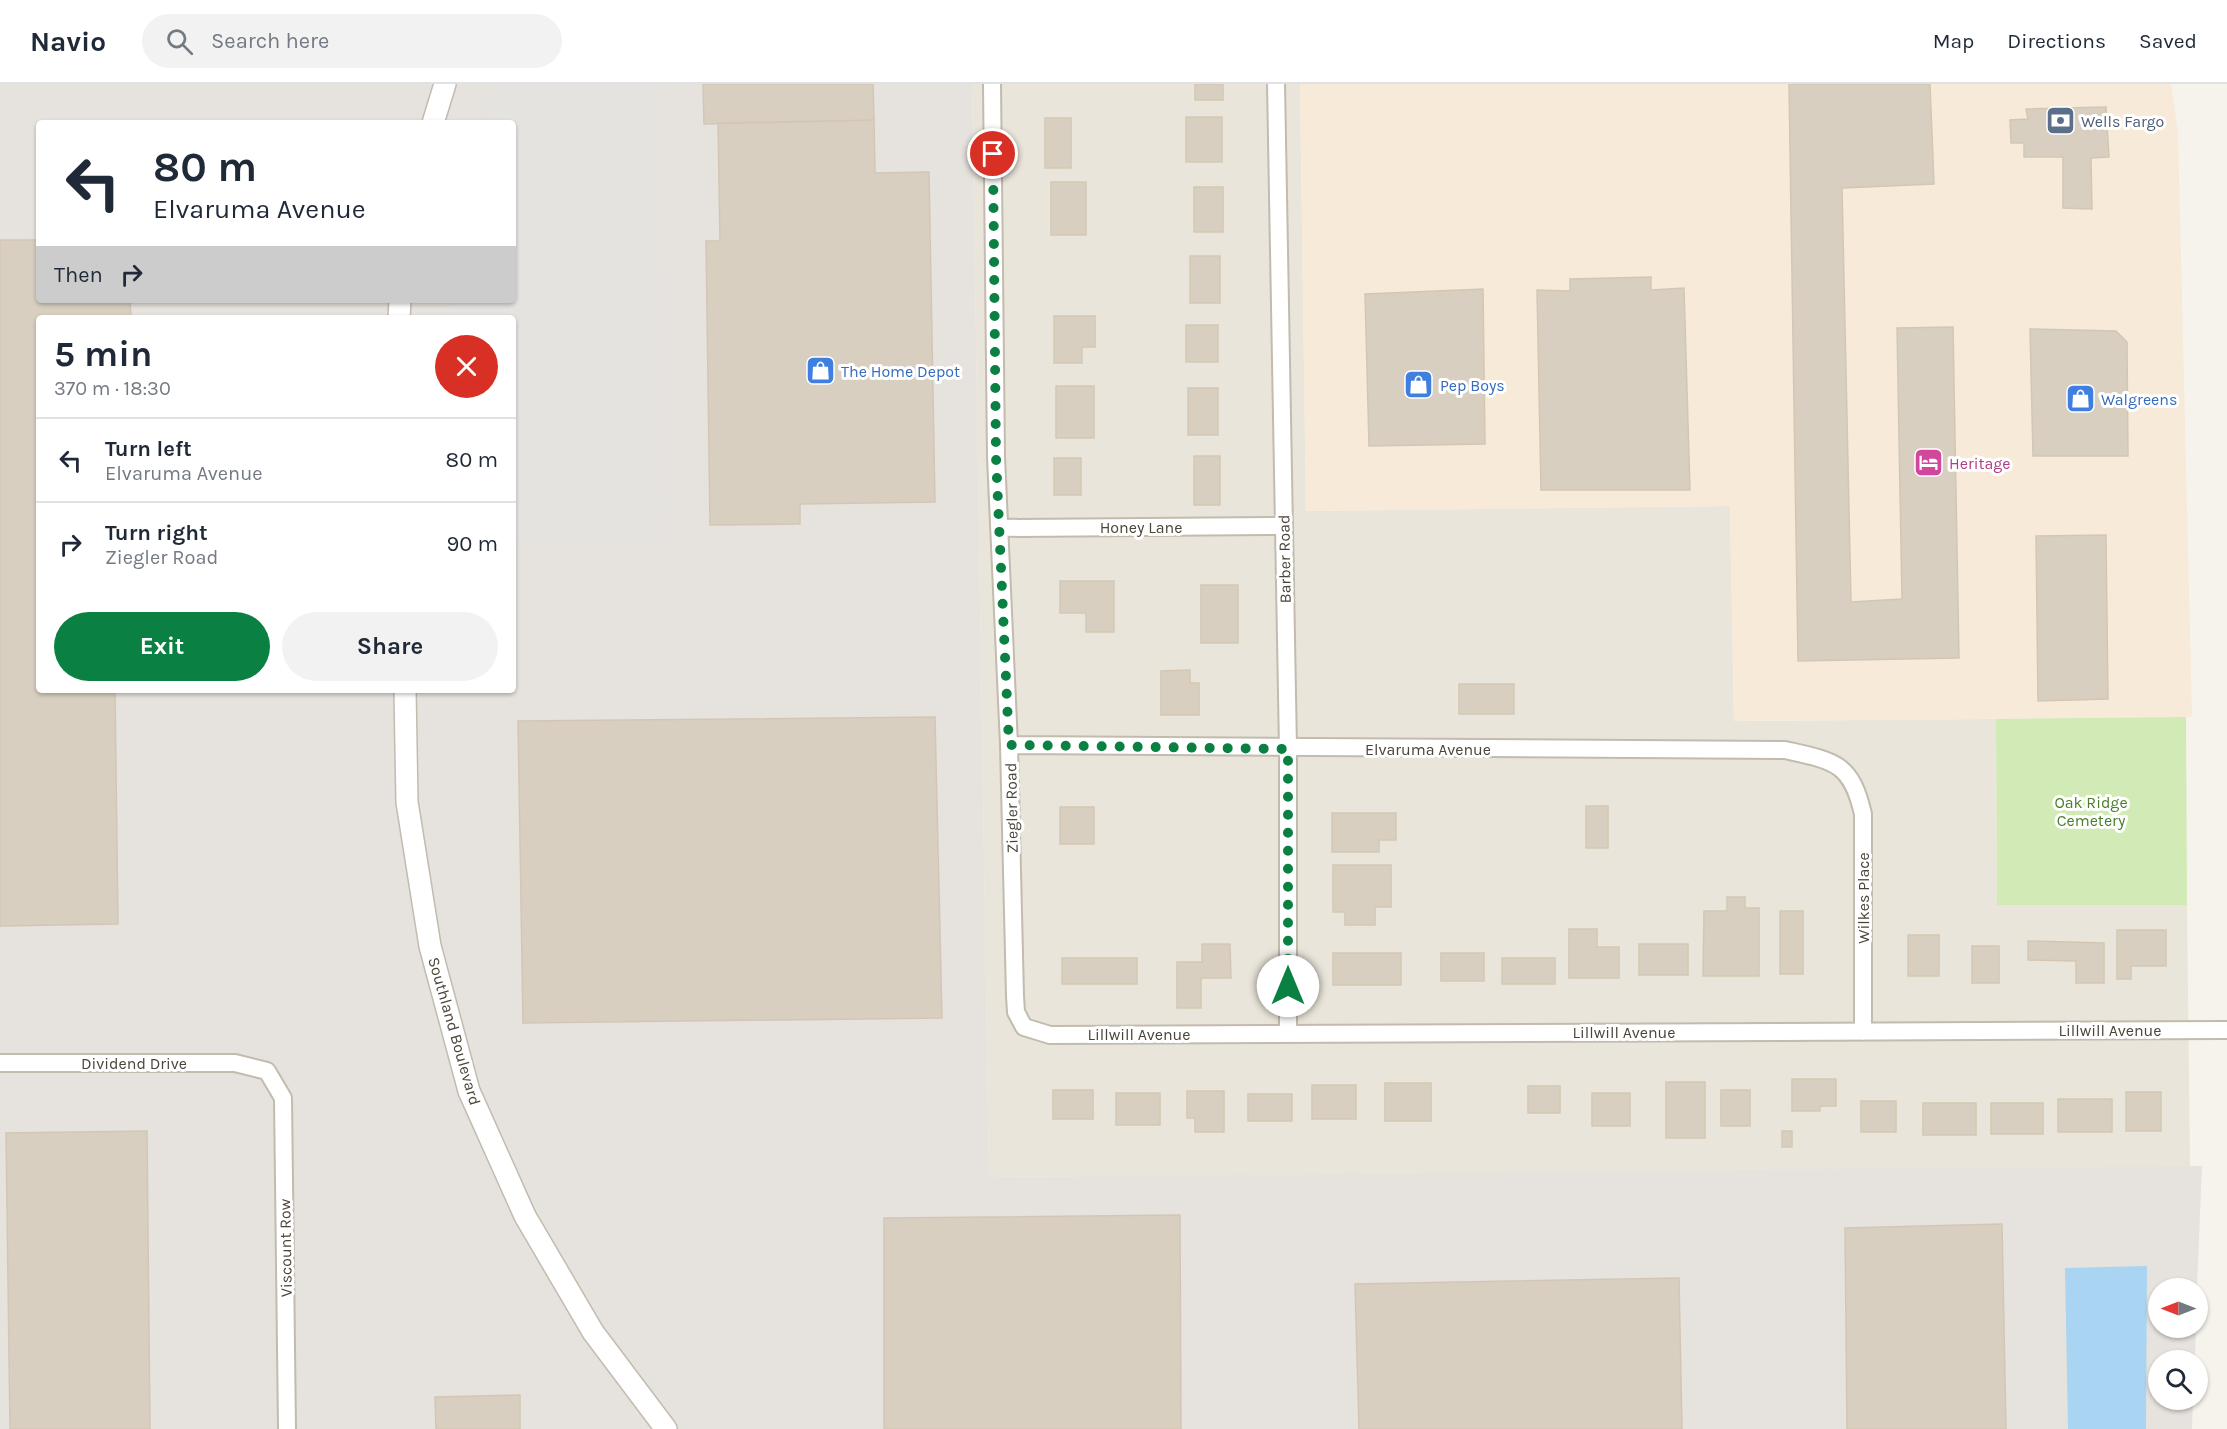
<!DOCTYPE html>
<html lang="en">
<head>
<meta charset="utf-8">
<style>
	body { margin:0; font-family:Karla,sans-serif; background:#f2f2f3; color:#1f2937; height:100vh; display:flex; flex-direction:column; font-size:22px; white-space:nowrap }
	* { box-sizing:border-box; margin:0 }
	p { font-size:20px; color:#747a83 }
	.icon { flex:none; width:33px; height:33px; fill:none; stroke:currentColor; stroke-width:2; stroke-linecap:round; stroke-linejoin:round }
	.map { position:relative; flex:1; overflow:hidden }
	.drawer { position:absolute; left:36px; top:231px; width:480px; height:378px; display:flex; flex-direction:column; background:#fff; border-radius:6px; box-shadow:0 2px 4px #0004 }
	.drawer>* { flex:none }
	.guide { position:absolute; left:36px; top:36px; width:480px; height:183px; border-radius:6px; box-shadow:0 2px 4px #0004; background:#fff; color:#1f2937; overflow:hidden }
	.needle { width:39px; rotate:270deg }
	.tools { position:absolute; left:2148px; top:1194px; display:grid; gap:12px }
	.tools a { display:grid; place-items:center; width:60px; height:60px; border-radius:50%; background:#fff; box-shadow:0 2px 4px #0004; font-size:30px }
	.pin { position:absolute; display:grid; place-items:center; width:51px; height:51px; color:#fff; margin:-26px; border:3px solid #fff; border-radius:50%; box-shadow:0 2px 6px #0007 }
	.me { position:absolute; width:66px; margin:-33px; rotate:0deg; stroke-linejoin:round; filter:drop-shadow(0 0 4px #0008) }
	.turn { display:flex; align-items:center; gap:21px; height:126px; padding:0 18px; font-size:27px }
	.turn .icon { width:78px; height:78px; stroke-width:2.5 }
	.turn b { display:block; font-size:42px; line-height:51px }
	.then { display:flex; align-items:center; height:57px; padding:0 18px; background:#0003; gap:12px; font-size:22px }
	.round { display:grid; place-items:center; flex:none; width:63px; height:63px; border-radius:32px; background:#f2f2f3 }
	.summary { display:flex; align-items:center; justify-content:space-between; height:102px; padding:0 18px }
	h1 { font-size:36px; font-weight:700; line-height:45px }
	.action { display:flex; gap:12px; margin-top:auto; padding:12px 18px }
	.action a { flex:1; height:69px; border-radius:36px; background:#0b8043; color:#fff; font-size:24px; font-weight:700; line-height:69px; text-align:center }
	.action a+a { background:#f2f2f3; color:#1f2937 }
	ul { padding:0; list-style:none }
	li { display:flex; align-items:center; gap:18px; height:84px; padding:0 18px; border-top:2px solid #e0e1e3 }
	li div { flex:1 }
	li b { display:block; font-size:22px }
	li em { font-style:normal }
	header { display:flex; align-items:center; gap:36px; box-sizing:border-box; height:84px; padding:0 30px; background:#fff; border-bottom:2px solid #e0e1e3 }
	header strong { font-size:28px }
	nav { display:flex; gap:33px; margin-inline-start:auto; font-size:21px }
	.search { width:420px; height:54px; background:#f2f2f3; display:flex; align-items:center; gap:15px; box-sizing:border-box; padding:0 21px; border-radius:33px; color:#747a83; font-size:22px }
	.map>svg:first-child { display:block }
</style>
</head>
<body>
<header>
<strong>Navio</strong>
<div class="search"><svg class="icon" aria-label="search" viewBox="0 0 24 24"><circle cx="10" cy="10" r="6"/><path d="M15 15l6 6"/></svg>Search here</div>
<nav><a>Map</a><a>Directions</a><a>Saved</a></nav>
</header>
<div class="map">
<svg width="2227" height="1345" viewBox="0 0 2227 1345">
	<rect width="100%" height="100%" fill="#f6f3ec"/>
	<path fill="#eae5da" d="M972,0H1300L1306,427L1730,422L1734,637L1996,635L1997,820L2187,821L2190,1083L989,1093Z"/>
	<path fill="#f7ead8" d="M1300,0H2171L2178,48L2192,633L1734,637L1730,422L1306,427Z"/>
	<path fill="#e6e2dd" fill-rule="evenodd" d="M0,0H972L989,1093L2202,1082L2197,1204H2158V1244H2196L2195,1276H2158V1316H2193L2192,1345H0ZM39,39H513V216H39ZM39,234H513V606H39Z"/>
	<path fill="#d2eab5" d="M2186,633L2187,821H1997L1996,635Z"/>
	<path fill="#e5e3e0" d="M496,0H657L661,456L513,457V234H451V216H513V39H480Z"/>
	<path fill="#a9d4f2" d="M2147,1182L2146,1345H2068L2065,1184Z"/>
	<path fill="#d8cfc1" stroke="#d3c7b4" stroke-width="1.5" d="M703,0H873L874,36L704,40Z
		M1195,0H1223V16H1195Z
		M1789,0H1930L1934,100L1842,104L1851,518L1902,515L1897,244L1953,243L1959,574L1798,577Z
		M2106,23L2109,73L2091,74L2092,125L2063,124V73H2024V59H2011L2010,36L2028,35L2026,25Z
		M1186,33H1222V78H1186Z
		M1045,34H1071V84H1045Z
		M874,36L875,89L929,88L935,418L800,420V440L710,441L706,157H720L718,39Z
		M1051,98H1086V151H1051Z
		M1194,103H1223V148H1194Z
		M0,156H39V216H130L131,234H39V606H115L118,840L0,842Z
		M1190,172H1220V219H1190Z
		M1651,193V206L1684,204L1690,406H1541L1537,206L1570,207V195Z
		M1483,205L1485,360L1369,362L1365,210Z
		M1054,232H1095V263H1082V279H1054Z
		M1186,241H1218V278H1186Z
		M2030,245L2116,247L2127,258L2128,372H2033Z
		M1056,302H1094V354H1056Z
		M1188,304H1218V351H1188Z
		M1194,372H1220V421H1194Z
		M1054,374H1081V411H1054Z
		M2106,451L2108,615L2038,617L2036,452Z
		M1060,497H1114V548H1086V529H1060Z
		M1201,501H1238V559H1201Z
		M1190,586V599H1199V631H1161V587Z
		M1459,600H1514V630H1459Z
		M935,633L942,934L523,939L518,637Z
		M1586,722H1608V764H1586Z
		M1060,723H1094V760H1060Z
		M1332,729H1396V756H1379V768H1332Z
		M1333,781H1391V823H1375V841H1345V828H1333Z
		M1727,813H1745V824H1759V892H1703L1704,827H1727Z
		M1780,827H1803V890H1780Z
		M1569,845H1597V863H1619V894H1569Z
		M2117,846H2166V882H2131V895H2117Z
		M1908,851H1939V892H1908Z
		M2028,857L2104,859V899H2076V877L2028,876Z
		M1202,860H1230L1231,894H1201V924H1177V878H1202Z
		M1639,860H1688V891H1639Z
		M1972,862H1999V899H1972Z
		M1333,869H1401V901H1333Z
		M1441,869H1484V897H1441Z
		M1062,874H1137V900H1062Z
		M1502,874H1555V900H1502Z
		M1792,995H1836V1022H1820V1027H1792Z
		M1666,998H1705V1054H1666Z
		M1385,999H1431V1037H1385Z
		M1312,1001H1356V1035H1312Z
		M1528,1002H1560V1029H1528Z
		M1053,1006H1093V1035H1053Z
		M1721,1006H1750V1042H1721Z
		M1187,1007H1224V1048H1195V1034H1187Z
		M2126,1008H2161V1047H2126Z
		M1116,1009H1160V1041H1116Z
		M1592,1009H1630V1042H1592Z
		M1248,1010H1292V1037H1248Z
		M2058,1015H2112V1048H2058Z
		M1861,1017H1896V1048H1861Z
		M1923,1019H1976V1051H1923Z
		M1991,1019H2043V1050H1991Z
		M147,1047L150,1345H10L6,1049Z
		M1782,1047H1792V1063H1782Z
		M1180,1131L1181,1345H884V1134Z
		M2002,1140L2006,1345H1847L1845,1144Z
		M1679,1194L1682,1345H1359L1355,1200Z
		M520,1311V1345H436L435,1313Z"/>
	<g fill="none" stroke-linecap="round" stroke-linejoin="round">
		<defs>
			<path id="minor" d="M992,0L996,373L1009,661L1015,912L1016,928L1024,943L1050,951L2227,946
				M1276,0L1288,665V949
				M999,444L1284,442
				M1009,661L1785,666C1834,677 1851,678 1863,730V948
				M0,979H235L267,987L283,1014L287,1345"/>
			<path id="tertiary" d="M433,39L445,0
				M399,234L400,216
				M405,606L407,718L430,862L469,1007L525,1132L593,1248L666,1345"/>
		</defs>
		<use href="#minor" stroke="#c2bbae" stroke-width="20"/>
		<use href="#tertiary" stroke="#c2bbae" stroke-width="24"/>
		<use href="#minor" stroke="#fff" stroke-width="16"/>
		<use href="#tertiary" stroke="#fff" stroke-width="21"/>
	</g>
	<g fill="none" stroke-linecap="round" stroke-linejoin="round">
		<path stroke="#0b8043" stroke-width="10" stroke-dasharray="0 18" d="M993,70L996,373L1009,661L1288,665V902"/>
	</g>
	<defs>
		<symbol id="bank-square" viewBox="-11 -11 22 22"><rect x="-9" y="-9" width="18" height="18" rx="4" fill="#5c6f8a" stroke="#fff"/><path d="M-6-4H6V4H-6ZM0-2.3a2.3 2.3 0 1 0 0 4.6a2.3 2.3 0 1 0 0-4.6Z" fill="#fff"/></symbol>
		<symbol id="shop-square" viewBox="-11 -11 22 22"><rect x="-9" y="-9" width="18" height="18" rx="4" fill="#3f7fe0" stroke="#fff"/><path d="M-5-2.5h2.3a2.7 3.5 0 0 1 5.4 0H5L5.5 6h-11ZM-1.5-2.5h3a1.5 2.3 0 0 0-3 0Z" fill="#fff"/></symbol>
		<symbol id="hotel-square" viewBox="-11 -11 22 22"><rect x="-9" y="-9" width="18" height="18" rx="4" fill="#d1479c" stroke="#fff"/><path d="M-6-4.5h1.5V1H6V5H4.5V3h-9V5H-6ZM-4 0a1.8 1.8 0 1 1 3.6 0ZM.5 0V-2.5h3Q6-2.5 6 0Z" fill="#fff"/></symbol>
	</defs>
	<g fill-rule="evenodd">
		<use href="#bank-square" x="2044" y="20" width="33" height="33"/>
		<use href="#shop-square" x="804" y="270" width="33" height="33"/>
		<use href="#shop-square" x="1402" y="284" width="33" height="33"/>
		<use href="#shop-square" x="2064" y="298" width="33" height="33"/>
		<use href="#hotel-square" x="1912" y="362" width="33" height="33"/>
	</g>
	<g text-anchor="middle" stroke-width="6" stroke-linejoin="round" paint-order="stroke">
		<g font-size="16" fill="#4e5e75" stroke="#fff" text-anchor="start">
			<text x="2081" y="43">Wells Fargo</text>
		</g>
		<g font-size="16" fill="#366cbe" stroke="#fff" text-anchor="start">
			<text x="841" y="293">The Home Depot</text>
			<text x="1440" y="307">Pep Boys</text>
			<text x="2101" y="321">Walgreens</text>
		</g>
		<g font-size="16" fill="#b23c85" stroke="#fff" text-anchor="start">
			<text x="1949" y="385">Heritage</text>
		</g>
		<g font-size="16" fill="#4b4439" stroke="#fff">
			<text x="1141" y="449">Honey Lane</text>
			<text transform="translate(1284 475) rotate(-91)" y="6">Barber Road</text>
			<text x="1428" y="671">Elvaruma Avenue</text>
			<text transform="translate(1011 724) rotate(-91)" y="6">Ziegler Road</text>
			<text transform="translate(1863 814) rotate(-90)" y="6">Wilkes Place</text>
			<text x="2110" y="952">Lillwill Avenue</text>
			<text transform="translate(455 947) rotate(74)" y="6">Southland Boulevard</text>
			<text x="1624" y="954">Lillwill Avenue</text>
			<text x="1139" y="956">Lillwill Avenue</text>
			<text x="134" y="985">Dividend Drive</text>
			<text transform="translate(285 1164) rotate(-91)" y="6">Viscount Row</text>
		</g>
		<g font-size="16" fill="#4a7f2a" stroke="#fff">
			<text x="2091" y="724">Oak Ridge<tspan x="2091" dy="18">Cemetery</tspan></text>
		</g>
	</g>
</svg>
<div class="tools">
<a><svg class="needle" viewBox="-14 -14 28 28"><path d="M0-13l5 13h-10z" fill="#e53935"/><path d="M0 13l5-13h-10z" fill="#747a83"/></svg></a>
<a><svg class="icon" aria-label="search" viewBox="0 0 24 24"><circle cx="10" cy="10" r="6"/><path d="M15 15l6 6"/></svg></a>
</div>
<div class="pin" style="left:993px;top:70px;background:#d93025"><svg class="icon" aria-label="arrive" viewBox="0 0 24 24"><path d="M6 21V4h12l-3 4 3 4H6"/></svg></div>
<svg class="me" style="left:1288px;top:902px" viewBox="-20 -20 40 40"><circle r="19" fill="#fff"/><path d="M0-13L10 11 0 6-10 11z" fill="#0b8043"/></svg>
<div class="guide">
<div class="turn"><svg class="icon" aria-label="left" viewBox="0 0 24 24"><path d="M17 20v-9H6M10 6l-5 5 5 5"/></svg><div><b>80 m</b>Elvaruma Avenue</div></div>
<div class="then">Then<svg class="icon" aria-label="right" viewBox="0 0 24 24"><path d="M7 20v-9h11M14 6l5 5-5 5"/></svg></div>
</div>
<section class="drawer">
<div class="summary"><div><h1>5 min</h1><p>370 m · 18:30</p></div><a class="round" style="background:#d93025;color:#fff"><svg class="icon" aria-label="close" viewBox="0 0 24 24"><path d="M6 6l12 12M18 6L6 18"/></svg></a></div>
<ul>
<li><svg class="icon" aria-label="left" viewBox="0 0 24 24"><path d="M17 20v-9H6M10 6l-5 5 5 5"/></svg><div><b>Turn left</b><p>Elvaruma Avenue</p></div><em>80 m</em></li>
<li><svg class="icon" aria-label="right" viewBox="0 0 24 24"><path d="M7 20v-9h11M14 6l5 5-5 5"/></svg><div><b>Turn right</b><p>Ziegler Road</p></div><em>90 m</em></li>
</ul>
<div class="action"><a>Exit</a><a>Share</a></div>
</section>
</div>
</body>
</html>
